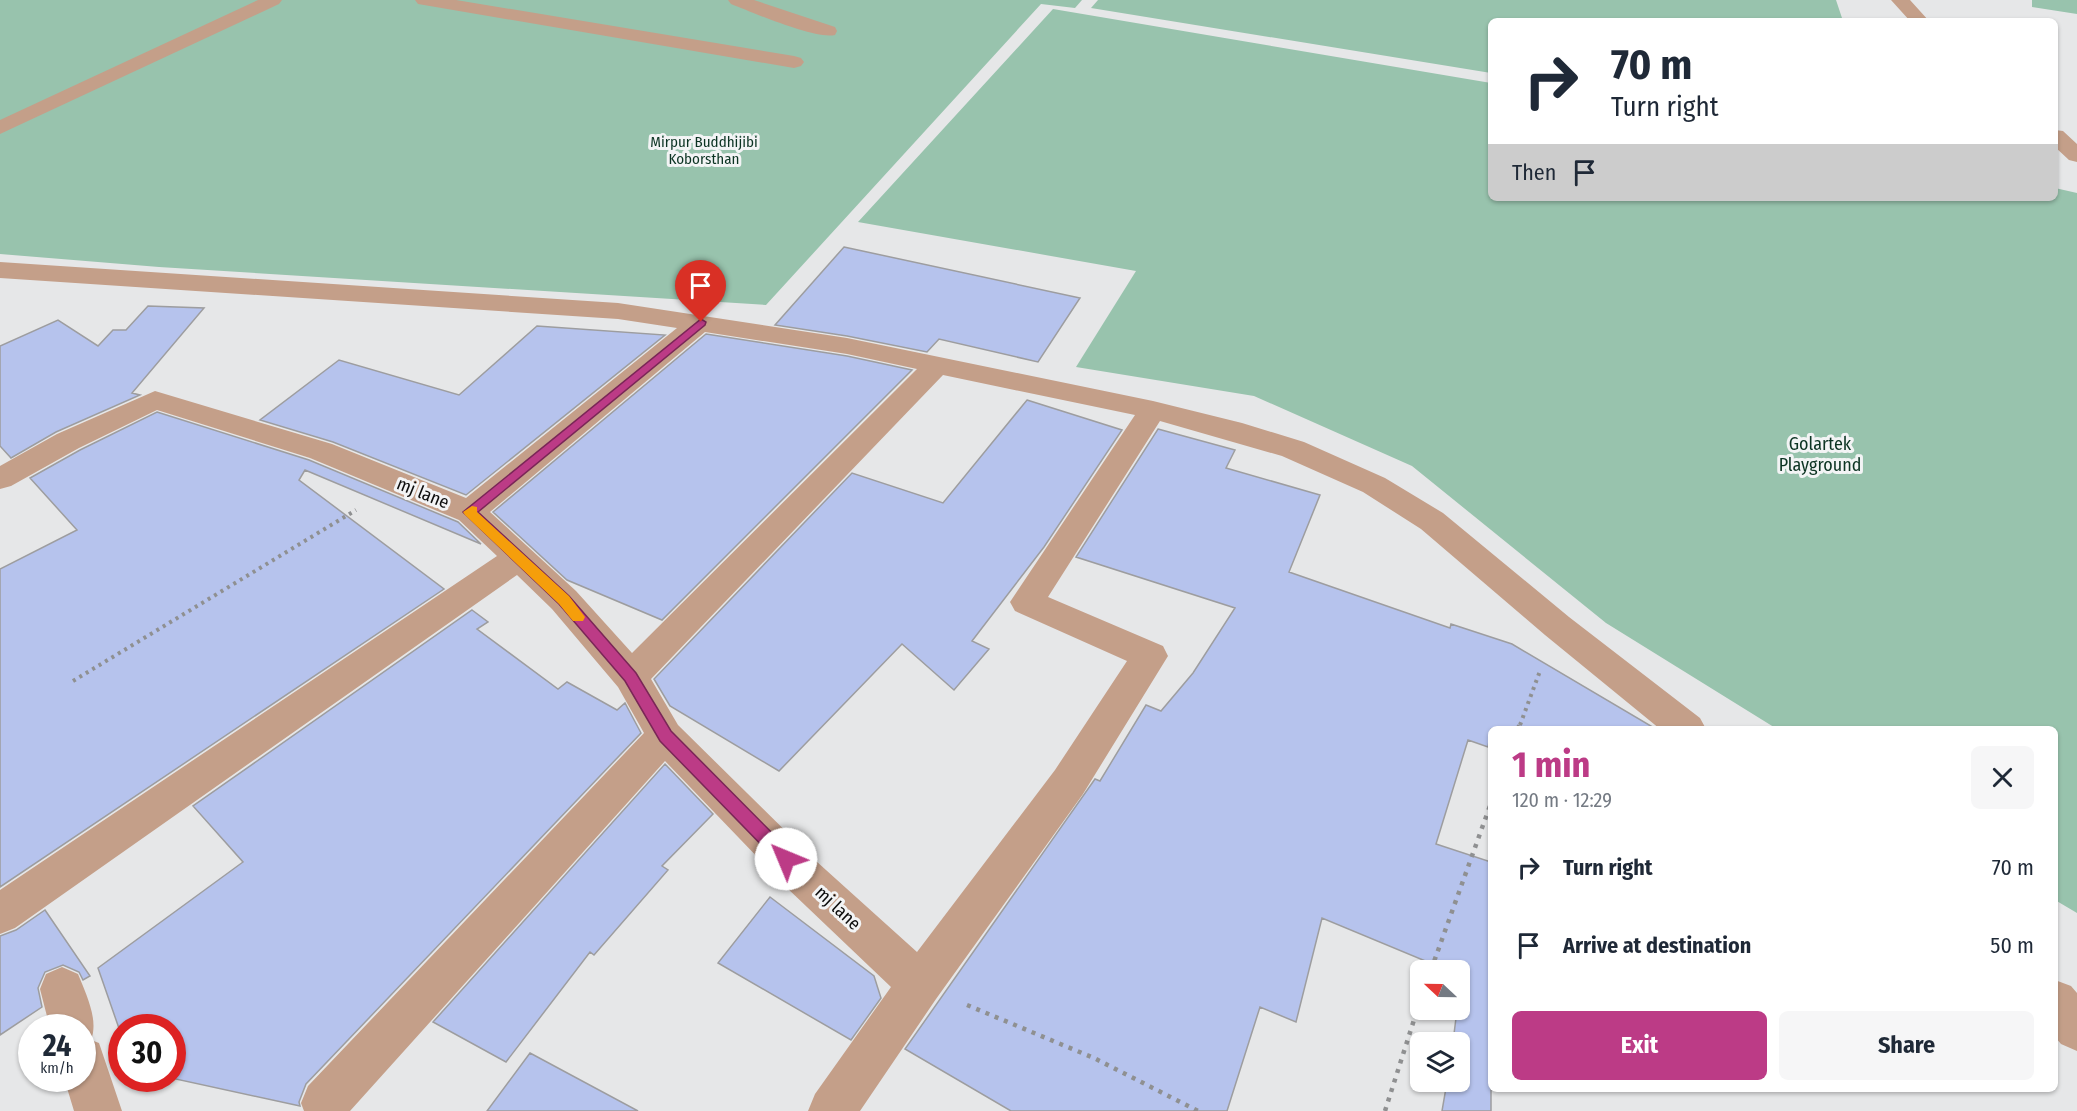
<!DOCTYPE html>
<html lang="en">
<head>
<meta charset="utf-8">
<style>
	body { margin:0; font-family:"Fira Sans Condensed",sans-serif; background:#f6f6f7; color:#1f2937; height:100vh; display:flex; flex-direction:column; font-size:22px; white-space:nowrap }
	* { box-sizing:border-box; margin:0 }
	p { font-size:20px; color:#747a83 }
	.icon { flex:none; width:33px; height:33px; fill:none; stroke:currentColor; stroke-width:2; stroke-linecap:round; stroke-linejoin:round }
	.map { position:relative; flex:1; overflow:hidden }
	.sheet { position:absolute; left:1488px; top:726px; width:570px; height:366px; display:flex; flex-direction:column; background:#fff; border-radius:9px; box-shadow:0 2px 4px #0004 }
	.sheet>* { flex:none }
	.guide { position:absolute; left:1488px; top:18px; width:570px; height:183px; border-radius:9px; box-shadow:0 2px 4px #0004; background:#fff; color:#1f2937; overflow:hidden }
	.needle { width:39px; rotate:292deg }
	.fabs { position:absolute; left:1410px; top:960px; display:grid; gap:12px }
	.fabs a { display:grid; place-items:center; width:60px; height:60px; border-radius:9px; background:#fff; box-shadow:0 2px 4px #0004; font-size:30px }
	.speed { position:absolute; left:18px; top:1014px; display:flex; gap:12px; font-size:30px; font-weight:700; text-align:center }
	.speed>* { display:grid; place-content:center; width:78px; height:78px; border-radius:50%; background:#fff; box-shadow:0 2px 4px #0004; line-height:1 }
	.speed small { font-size:15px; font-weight:400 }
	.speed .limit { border:9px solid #d22; background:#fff; color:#111 }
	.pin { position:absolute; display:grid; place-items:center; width:51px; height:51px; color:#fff; margin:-62px -26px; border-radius:50% 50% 50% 0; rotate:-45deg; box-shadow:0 0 6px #0007 }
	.pin .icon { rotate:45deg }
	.me { position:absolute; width:66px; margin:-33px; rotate:315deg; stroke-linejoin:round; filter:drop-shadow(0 0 4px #0008) }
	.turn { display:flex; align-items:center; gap:21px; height:126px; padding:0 24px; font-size:27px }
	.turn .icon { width:78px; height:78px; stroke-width:2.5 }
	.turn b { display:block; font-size:42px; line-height:51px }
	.then { display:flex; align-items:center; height:57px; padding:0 24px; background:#0003; gap:12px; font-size:22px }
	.round { display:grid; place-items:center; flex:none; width:63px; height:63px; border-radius:9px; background:#f6f6f7 }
	.head { display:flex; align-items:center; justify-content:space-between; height:102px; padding:0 24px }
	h1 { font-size:36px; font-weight:700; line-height:45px; color:#bc3b86 }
	.action { display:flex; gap:12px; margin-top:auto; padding:12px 24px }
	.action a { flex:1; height:69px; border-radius:9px; background:#bc3b86; color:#fff; font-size:24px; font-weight:700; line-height:69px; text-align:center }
	.action a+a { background:#f6f6f7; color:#1f2937 }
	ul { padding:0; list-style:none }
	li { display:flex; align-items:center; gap:18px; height:78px; padding:0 24px }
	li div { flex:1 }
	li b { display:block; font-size:22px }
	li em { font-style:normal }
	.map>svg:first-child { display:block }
</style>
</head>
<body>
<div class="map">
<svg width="2077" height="1111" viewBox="0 0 2077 1111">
	<rect width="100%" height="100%" fill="#e6e7e8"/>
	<path fill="#98c3ad" d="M0,0H1082L1075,8L1041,4L766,305L159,267L0,254Z
		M1098,0H1836L1843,21H1491V73L1091,8Z
		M2032,0H2077V14L2032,7Z
		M1053,9L1491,83V198H2055V188L2077,193V913L2055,900V729H1777L1606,623L1412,466L1254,396L1076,367L1136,271L858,222Z"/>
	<path fill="#b6c3ed" stroke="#9d9d9f" stroke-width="1.5" d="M844,247L1080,298L1038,362L939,339L927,352L847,336L775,325Z
		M148,306L204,308L132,393L140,395L56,432L11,458L0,446V346L58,320L98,346L113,330H126Z
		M537,326L665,335L466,495L333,442L260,420L339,360L459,395Z
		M706,334L847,356L912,370L662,620L567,580L493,512Z
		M1027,400L1122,430L1044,547L972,641L989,649L954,690L902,644L779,771L670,706L654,679L852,473L943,503Z
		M157,412L309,460L458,522L481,544L305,470L299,480L444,589L0,887V569L77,530L30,478L80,450Z
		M1158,429L1235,450L1226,468L1320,495L1289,572L1450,628L1451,624L1512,644L1656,729H1491L1488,747L1468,740L1436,844L1491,862V1111H1442L1447,1082H1460V1042H1453L1457,1010H1460L1462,977L1460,976V970H1447L1322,918L1296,1022L1260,1007L1227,1111H1011L905,1049L1095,779L1100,781L1146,705L1161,711L1193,673L1235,608L1076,557Z
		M472,610L488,622L477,629L558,689L567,682L617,710L625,703L641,733L306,1084L299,1102L300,1106L171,1078L172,1028H122V1037L98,968L243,862L193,806Z
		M665,764L713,814L662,866L668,870L594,955L590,952L506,1062L433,1022Z
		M770,897L874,976L881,998L851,1040L718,963Z
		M45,910L90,976L83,980L79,972L63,965L45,972L38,988L42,1007L0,1035V936L16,930Z
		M530,1053L638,1111H487Z"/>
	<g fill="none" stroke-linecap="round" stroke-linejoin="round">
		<path stroke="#8f9091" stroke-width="4" stroke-dasharray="3 4.5" stroke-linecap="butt" d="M73,681L356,510
			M1520,725L1540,671"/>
		<path stroke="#8f9091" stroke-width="4.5" stroke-dasharray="4 6" stroke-linecap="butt" d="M1518,729L1520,723
			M1431,970L1491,803
			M967,1005L1094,1058L1198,1111
			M1385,1111L1420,1001"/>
		<path fill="#c49f89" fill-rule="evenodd" d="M258,0H282L279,4L0,134V120Z
			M415,0H456L794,56L801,58L804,62L801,66L794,68L424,5L418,4Z
			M728,0H754L835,27L837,31L835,35C815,40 752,12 731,4Z
			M1891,0H1910L1929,21H1910Z
			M2055,130L2063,131L2077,144V162L2069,160L2055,147Z
			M0,262L618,303L847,338L1153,401L1242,423L1304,442L1385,478L1443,513L1569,617L1700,718L1706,729H1660L1545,635L1421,529L1363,492L1282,456L1160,421L1048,597L1163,646L1168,656L1083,794L936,999L860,1111H808L815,1094L891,987L786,887L665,761L350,1111H304L301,1103L308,1086L644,733L618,687L552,609L517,575L15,928L0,934V890L497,556L459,520L310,458L157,410L79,448L11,486L0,489V466L57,434L155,391L332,444L466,498L677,328L618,319L0,278ZM705,332L847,354L917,369L632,653L576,591L490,512ZM943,375L1135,415L1010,602L1015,611L1127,661L1055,770L917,952L816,861L678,725L651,679Z
			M62,967L78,974C86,994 99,1020 91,1040L99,1043L122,1111H74L64,1078H82V1028H50L40,989L46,974Z
			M2055,980L2071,986L2077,993V1051L2061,1044L2055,1037Z"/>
	</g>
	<path fill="#bc3b86" stroke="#7a2657" stroke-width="1.5" d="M701,319L706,322L705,325L478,512L569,596L636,673L671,731L792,853L794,859L792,864L786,866L780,864L660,741L625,681L559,604L463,512Z"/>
	<path fill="#f59e0b" d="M472,506L477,507V512L569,596L585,617L583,621H573L559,604L465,515L463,512Z"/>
	<g text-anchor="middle" stroke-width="6" stroke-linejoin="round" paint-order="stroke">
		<g font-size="15" fill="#0c3423" stroke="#f3f4f5">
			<text x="704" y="147">Mirpur Buddhijibi<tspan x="704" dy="17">Koborsthan</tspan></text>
		</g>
		<g font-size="18" fill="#0c3423" stroke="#f3f4f5">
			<text x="1820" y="450">Golartek<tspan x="1820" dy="21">Playground</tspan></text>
		</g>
		<g font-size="18" fill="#0d0d0d" stroke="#f3f4f5">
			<text transform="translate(423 493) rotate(22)" y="6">mj lane</text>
			<text transform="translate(838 908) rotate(43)" y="6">mj lane</text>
		</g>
	</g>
</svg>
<div class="fabs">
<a><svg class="needle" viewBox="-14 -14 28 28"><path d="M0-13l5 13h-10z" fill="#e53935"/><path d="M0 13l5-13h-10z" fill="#747a83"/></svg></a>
<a><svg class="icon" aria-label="layers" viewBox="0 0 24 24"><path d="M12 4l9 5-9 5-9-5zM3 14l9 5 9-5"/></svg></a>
</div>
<div class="speed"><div>24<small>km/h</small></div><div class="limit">30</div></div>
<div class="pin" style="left:701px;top:322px;background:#d93025"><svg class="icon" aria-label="arrive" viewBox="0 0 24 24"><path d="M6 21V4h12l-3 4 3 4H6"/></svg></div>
<svg class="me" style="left:786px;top:859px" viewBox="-20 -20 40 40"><circle r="19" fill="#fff"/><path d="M0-13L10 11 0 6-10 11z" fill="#bc3b86"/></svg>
<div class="guide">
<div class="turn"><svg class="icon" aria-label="right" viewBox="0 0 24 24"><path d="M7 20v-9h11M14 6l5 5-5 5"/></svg><div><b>70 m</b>Turn right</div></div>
<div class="then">Then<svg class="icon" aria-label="arrive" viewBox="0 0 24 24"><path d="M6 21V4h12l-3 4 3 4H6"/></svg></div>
</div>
<section class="sheet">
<div class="head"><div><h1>1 min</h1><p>120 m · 12:29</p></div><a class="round"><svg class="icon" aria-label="close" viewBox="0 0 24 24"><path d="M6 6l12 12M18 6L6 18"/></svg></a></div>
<ul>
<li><svg class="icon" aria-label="right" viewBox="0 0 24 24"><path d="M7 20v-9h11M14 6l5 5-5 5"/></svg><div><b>Turn right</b></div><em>70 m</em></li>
<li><svg class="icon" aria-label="arrive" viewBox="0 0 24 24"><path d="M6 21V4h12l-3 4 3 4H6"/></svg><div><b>Arrive at destination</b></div><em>50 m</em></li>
</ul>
<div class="action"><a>Exit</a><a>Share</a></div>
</section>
</div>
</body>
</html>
